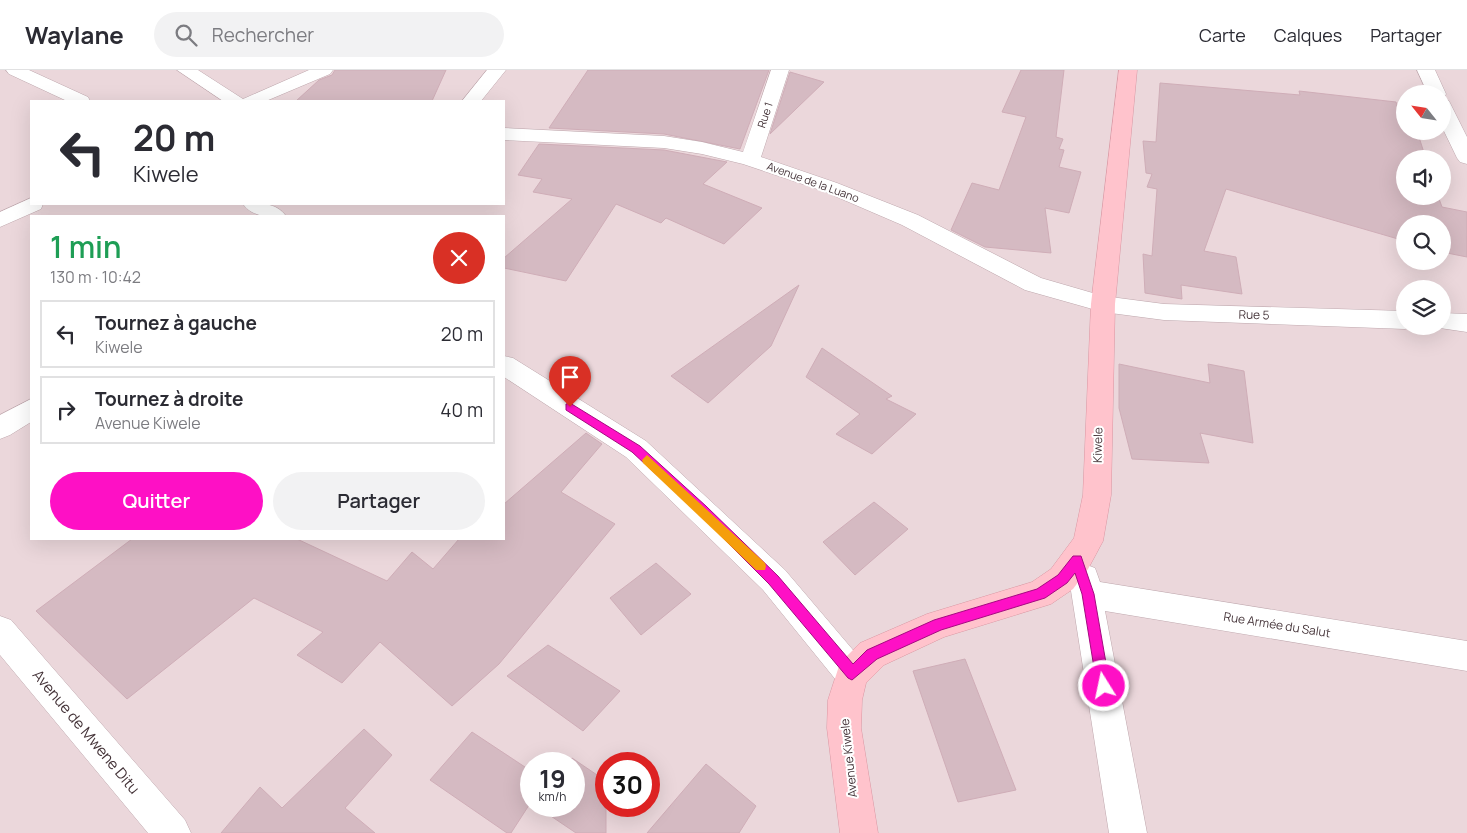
<!DOCTYPE html>
<html lang="fr">
<head>
<meta charset="utf-8">
<style>
	body { margin:0; font-family:Manrope,sans-serif; background:#f2f2f3; color:#2b2b33; height:100vh; display:flex; flex-direction:column; font-size:19px; white-space:nowrap }
	* { box-sizing:border-box; margin:0 }
	p { font-size:16px; color:#7c7c81 }
	.icon { flex:none; width:28px; height:28px; fill:none; stroke:currentColor; stroke-width:2; stroke-linecap:round; stroke-linejoin:round }
	.map { position:relative; flex:1; overflow:hidden }
	.details { position:absolute; left:30px; top:145px; width:475px; height:325px; display:flex; flex-direction:column; background:#fff; border-radius:0px; box-shadow:0 5px 20px #0002 }
	.details>* { flex:none }
	.top-card { position:absolute; left:30px; top:30px; width:475px; height:105px; border-radius:0px; box-shadow:0 5px 20px #0002; background:#fff; color:#2b2b33; overflow:hidden }
	.needle { width:32px; rotate:300deg }
	.tools { position:absolute; left:1396px; top:15px; display:grid; gap:10px }
	.tools a { display:grid; place-items:center; width:55px; height:55px; border-radius:50%; background:#fff; box-shadow:0 5px 20px #0002; font-size:25px }
	.speed { position:absolute; left:520px; top:682px; display:flex; gap:10px; font-size:25px; font-weight:700; text-align:center }
	.speed>* { display:grid; place-content:center; width:65px; height:65px; border-radius:50%; background:#fff; box-shadow:0 5px 20px #0002; line-height:1 }
	.speed small { font-size:12px; font-weight:400 }
	.speed .limit { border:8px solid #d22; background:#fff; color:#111 }
	.pin { position:absolute; display:grid; place-items:center; width:42px; height:42px; color:#fff; margin:-51px -21px; border-radius:50% 50% 50% 0; rotate:-45deg; box-shadow:0 0 5px #0007 }
	.pin .icon { rotate:45deg }
	.me { position:absolute; width:55px; margin:-28px; rotate:350deg; stroke-linejoin:round; filter:drop-shadow(0 0 4px #0008) }
	.turn { display:flex; align-items:center; gap:18px; height:105px; padding:0 20px; font-size:22px }
	.turn .icon { width:65px; height:65px; stroke-width:2.5 }
	.turn b { display:block; font-size:35px; line-height:42px }
	.round { display:grid; place-items:center; flex:none; width:52px; height:52px; border-radius:26px; background:#f2f2f3 }
	.summary { display:flex; align-items:center; justify-content:space-between; height:85px; padding:0 20px }
	h1 { font-size:30px; font-weight:600; line-height:38px; color:#1e9e55 }
	.action { display:flex; gap:10px; margin-top:auto; padding:10px 20px }
	.action a { flex:1; height:58px; border-radius:30px; background:#fe10c5; color:#fff; font-size:20px; font-weight:600; line-height:58px; text-align:center }
	.action a+a { background:#f2f2f3; color:#2b2b33 }
	ul { padding:0; list-style:none }
	li { display:flex; align-items:center; gap:15px; height:68px; margin:0 10px 8px; padding:0 10px; border:2px solid #e1e1e2; border-radius:0px }
	li div { flex:1 }
	li b { display:block; font-size:19px }
	li em { font-style:normal }
	header { display:flex; align-items:center; gap:30px; box-sizing:border-box; height:70px; padding:0 25px; background:#fff; border-bottom:1px solid #e1e1e2 }
	header strong { font-size:24px }
	nav { display:flex; gap:28px; margin-inline-start:auto; font-size:18px }
	.search { width:350px; height:45px; background:#f2f2f3; display:flex; align-items:center; gap:12px; box-sizing:border-box; padding:0 18px; border-radius:28px; color:#7c7c81; font-size:19px }
	.map>svg:first-child { display:block }
</style>
</head>
<body>
<header>
<strong>Waylane</strong>
<div class="search"><svg class="icon" aria-label="search" viewBox="0 0 24 24"><circle cx="10" cy="10" r="6"/><path d="M15 15l6 6"/></svg>Rechercher</div>
<nav><a>Carte</a><a>Calques</a><a>Partager</a></nav>
</header>
<div class="map">
<svg width="1467" height="763" viewBox="0 0 1467 763">
	<rect width="100%" height="100%" fill="#f3e5e8"/>
	<path fill="#ebd7db" fill-rule="evenodd" d="M0,0H1467V763H0ZM1405,24H1442V61H1405ZM31,31H504V134H31ZM1405,89H1442V126H1405ZM31,146H504V469H31ZM1405,154H1442V191H1405ZM1405,219H1442V256H1405ZM531,694H574V736H531ZM606,694H649V736H606Z"/>
	<path fill="#d5bac2" stroke="#cfadb7" d="M335,0H446L432,31H296L319,10L332,5Z
		M588,0H769L740,79L664,64L549,58Z
		M1021,0H1064L1056,67L1063,69L1059,79L1064,80L1059,97L1081,102L1069,143L1045,138L1051,183L985,177L951,160L972,113L999,120L1026,47L1002,42Z
		M790,2L824,12L770,64Z
		M1160,13L1300,25L1299,21L1396,32L1398,39H1405V61H1417L1426,89H1405V126H1438L1442,137L1467,142V187L1442,182V154H1405V171L1226,119L1204,181L1236,187L1242,224L1181,215L1182,229L1145,223L1143,184L1152,186L1157,119L1147,117L1152,104L1146,103L1143,71L1156,72Z
		M539,74L664,80L727,92L703,114L762,138L724,174L666,148L661,153L616,134L566,211L504,198V188L572,129L533,122L542,109L518,105Z
		M799,215L771,276L708,333L671,306Z
		M822,278L892,326L886,329L916,344L872,384L836,364L860,344L806,307Z
		M1119,294L1210,313L1208,294L1244,301L1253,373L1200,363L1209,393L1132,389L1119,338Z
		M586,363L602,374L561,422L615,454L499,594L452,636L380,572L342,613L297,585L323,562L254,528L127,629L36,541L132,469H297L387,511L412,482L433,499L459,469H504V434Z
		M874,432L908,459L855,505L823,472Z
		M656,493L691,524L641,565L610,528Z
		M548,575L620,621L583,661L507,606Z
		M965,589L1016,720L958,732L913,601Z
		M364,659L392,685L345,738L375,763H221L260,717L282,738Z
		M472,662L531,701V732L511,763H507L430,710Z
		M572,688L606,711V763H576L536,736H574V694H567Z
		M706,694L756,736L739,763H647Z"/>
	<g fill="none" stroke-linecap="round" stroke-linejoin="round">
		<defs>
			<path id="street" d="M6,0H29L88,27L90,31H67L9,4Z
				M177,0H198L243,29L309,0H333L330,4L266,31H223Z
				M487,0H506L481,31H462Z
				M771,0H789L761,87L837,113L918,145L1041,208L1103,226L1164,234L1405,241V256H1413L1405,259L1164,250L1103,242L1025,220L902,155L823,121L743,94L702,84L664,78L504,70V58L664,66L702,72L743,82Z
				M1417,0H1435L1446,24L1444,28L1442,24H1428Z
				M1442,29L1449,31L1467,67V94L1460,92L1457,88L1442,57Z
				M31,128V134H43L41,139L0,157V142Z
				M243,134C259,133 276,132 286,146C270,147 253,148 243,134Z
				M1442,243L1467,244V262L1433,257L1442,256Z
				M504,286L513,288L646,371L785,500L864,593L869,604L864,615L852,620L840,615L763,520L626,387L504,307Z
				M31,329V352L10,365L0,369V345Z
				M1084,494L1095,498L1100,512L1467,571V601L1105,541L1147,763H1109L1069,508L1073,498Z
				M0,546L11,550L185,750L191,763H148L0,585Z"/>
			<path id="secondary" d="M1119,0H1137L1115,234L1111,425L1103,471L1088,499L1073,519L1051,534L944,567L884,595L866,613L862,630L861,658L878,763H840L827,658L828,630L840,593L860,573L927,544L1032,512L1051,499L1074,468L1083,425L1091,234Z"/>
		</defs>
		<use href="#street" stroke="#bea7ad" stroke-width="1"/>
		<use href="#secondary" stroke="#da97a3" stroke-width="1"/>
		<use href="#street" fill="#fff" fill-rule="evenodd"/>
		<use href="#secondary" fill="#ffc3cc" fill-rule="evenodd"/>
	</g>
	<path fill="#fe10c5" stroke="#a50a80" d="M570,333L640,376L706,436L778,506L853,594L867,580L934,550L1037,519L1058,505L1073,486H1081L1094,524L1110,616L1108,621L1104,623L1099,621L1097,616L1082,524L1075,503L1067,513L1045,528L941,560L877,589L852,610L848,608L769,514L698,443L632,382L566,340V334Z"/>
	<path fill="#f59e0b" d="M647,385L765,493L766,496L765,500H756L643,393L642,390Z"/>
	<g text-anchor="middle" stroke-width="4" stroke-linejoin="round" paint-order="stroke">
		<g font-size="11" fill="#453439" stroke="#fff">
			<text transform="translate(765 45) rotate(-72)" y="4">Rue 1</text>
			<text transform="translate(813 112) rotate(20)" y="4">Avenue de la Luano</text>
		</g>
		<g font-size="12" fill="#453439" stroke="#fff">
			<text transform="translate(1254 245) rotate(1)" y="4">Rue 5</text>
			<text transform="translate(1098 375) rotate(-89)" y="4">Kiwele</text>
			<text transform="translate(1277 555) rotate(9)" y="4">Rue Armée du Salut</text>
			<text transform="translate(849 688) rotate(-96)" y="4">Avenue Kiwele</text>
		</g>
		<g font-size="15" fill="#453439" stroke="#fff">
			<text transform="translate(86 662) rotate(50)" y="5">Avenue de Mwene Ditu</text>
		</g>
	</g>
</svg>
<div class="tools">
<a><svg class="needle" viewBox="-14 -14 28 28"><path d="M0-13l5 13h-10z" fill="#e53935"/><path d="M0 13l5-13h-10z" fill="#7c7c81"/></svg></a>
<a><svg class="icon" aria-label="sound" viewBox="0 0 24 24"><path d="M4 9h4l5-4v14l-5-4H4zM17 9q2 3 0 6"/></svg></a>
<a><svg class="icon" aria-label="search" viewBox="0 0 24 24"><circle cx="10" cy="10" r="6"/><path d="M15 15l6 6"/></svg></a>
<a><svg class="icon" aria-label="layers" viewBox="0 0 24 24"><path d="M12 4l9 5-9 5-9-5zM3 14l9 5 9-5"/></svg></a>
</div>
<div class="speed"><div>19<small>km/h</small></div><div class="limit">30</div></div>
<div class="pin" style="left:570px;top:337px;background:#d93025"><svg class="icon" aria-label="arrive" viewBox="0 0 24 24"><path d="M6 21V4h12l-3 4 3 4H6"/></svg></div>
<svg class="me" style="left:1104px;top:616px" viewBox="-20 -20 40 40"><circle r="17" fill="#fe10c5" stroke="#fff" stroke-width="3"/><path d="M0-11L8 9 0 5-8 9z" fill="#fff"/></svg>
<div class="top-card">
<div class="turn"><svg class="icon" aria-label="left" viewBox="0 0 24 24"><path d="M17 20v-9H6M10 6l-5 5 5 5"/></svg><div><b>20 m</b>Kiwele</div></div>
</div>
<section class="details">
<div class="summary"><div><h1>1 min</h1><p>130 m · 10:42</p></div><a class="round" style="background:#d93025;color:#fff"><svg class="icon" aria-label="close" viewBox="0 0 24 24"><path d="M6 6l12 12M18 6L6 18"/></svg></a></div>
<ul>
<li><svg class="icon" aria-label="left" viewBox="0 0 24 24"><path d="M17 20v-9H6M10 6l-5 5 5 5"/></svg><div><b>Tournez à gauche</b><p>Kiwele</p></div><em>20 m</em></li>
<li><svg class="icon" aria-label="right" viewBox="0 0 24 24"><path d="M7 20v-9h11M14 6l5 5-5 5"/></svg><div><b>Tournez à droite</b><p>Avenue Kiwele</p></div><em>40 m</em></li>
</ul>
<div class="action"><a>Quitter</a><a>Partager</a></div>
</section>
</div>
</body>
</html>
